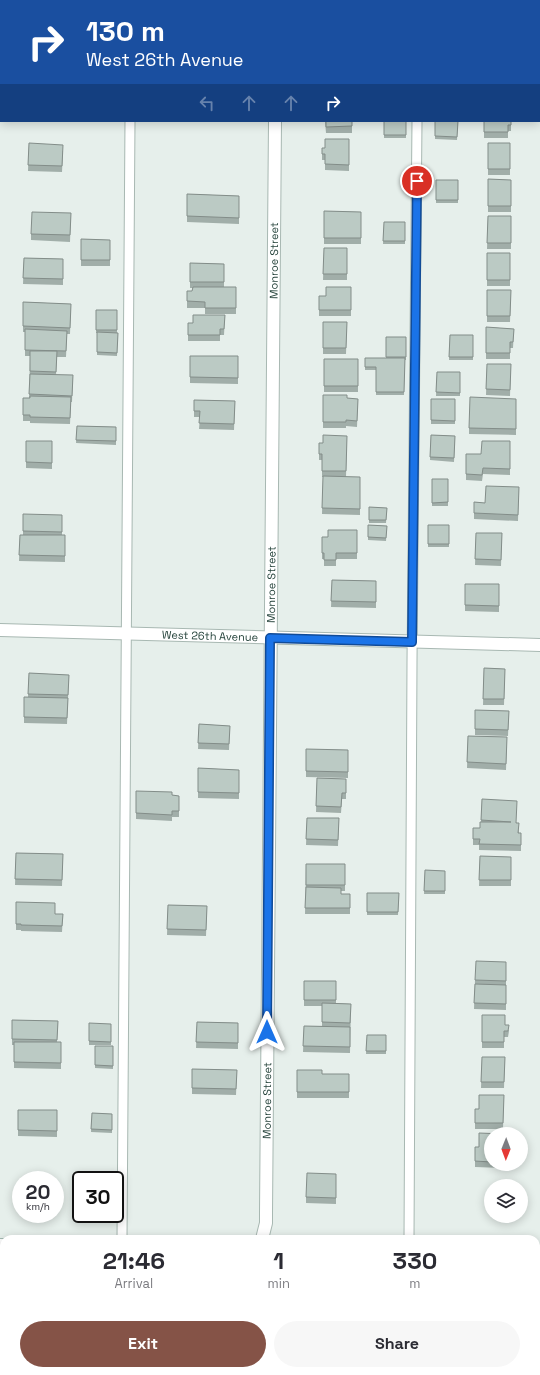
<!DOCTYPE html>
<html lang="en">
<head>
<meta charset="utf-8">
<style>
	body { margin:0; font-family:"Space Grotesk",sans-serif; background:#f7f7f7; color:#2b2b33; height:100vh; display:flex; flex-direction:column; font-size:15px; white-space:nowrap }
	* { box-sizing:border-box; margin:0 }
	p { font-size:13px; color:#7c7c81 }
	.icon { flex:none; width:22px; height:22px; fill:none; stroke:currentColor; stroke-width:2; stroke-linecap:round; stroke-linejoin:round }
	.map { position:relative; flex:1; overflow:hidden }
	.drawer { position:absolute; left:0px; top:1235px; width:540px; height:140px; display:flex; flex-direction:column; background:#fff; border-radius:12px 12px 0 0; box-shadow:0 2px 10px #0003 }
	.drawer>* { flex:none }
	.hud { position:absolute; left:0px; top:0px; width:540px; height:122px; box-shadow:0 2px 10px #0003; background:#1a4fa0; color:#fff; overflow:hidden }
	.needle { width:26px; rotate:181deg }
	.controls { position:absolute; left:484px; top:1127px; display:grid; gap:8px }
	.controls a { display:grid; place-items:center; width:44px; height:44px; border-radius:50%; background:#fff; box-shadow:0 2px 10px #0003; font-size:20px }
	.speed { position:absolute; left:12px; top:1171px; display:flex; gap:8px; font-size:20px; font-weight:700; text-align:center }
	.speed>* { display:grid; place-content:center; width:52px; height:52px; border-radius:50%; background:#fff; box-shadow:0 2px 10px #0003; line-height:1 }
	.speed small { font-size:10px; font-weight:400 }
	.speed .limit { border:2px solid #111; border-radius:6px; background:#fff; color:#111 }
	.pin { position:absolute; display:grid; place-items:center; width:34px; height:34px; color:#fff; margin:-17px; border:2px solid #fff; border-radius:50%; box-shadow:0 1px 4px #0007 }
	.me { position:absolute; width:44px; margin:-22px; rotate:0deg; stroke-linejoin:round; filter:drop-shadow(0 0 3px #0008) }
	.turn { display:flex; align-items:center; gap:14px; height:84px; padding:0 20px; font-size:18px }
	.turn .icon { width:52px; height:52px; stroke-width:2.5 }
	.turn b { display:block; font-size:28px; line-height:34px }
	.lanes { display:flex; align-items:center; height:38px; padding:0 20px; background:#0003; justify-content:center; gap:20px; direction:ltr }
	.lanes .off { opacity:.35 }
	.eta { display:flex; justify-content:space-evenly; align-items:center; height:68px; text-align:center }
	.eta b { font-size:24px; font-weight:800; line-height:28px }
	.cta { display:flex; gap:8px; margin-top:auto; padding:8px 20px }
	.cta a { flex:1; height:46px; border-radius:24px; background:#855347; color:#fff; font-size:16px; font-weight:800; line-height:46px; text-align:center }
	.cta a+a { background:#f7f7f7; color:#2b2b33 }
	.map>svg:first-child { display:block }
</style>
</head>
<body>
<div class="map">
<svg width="540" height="1375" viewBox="0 0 540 1375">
	<rect width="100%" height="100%" fill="#e6efeb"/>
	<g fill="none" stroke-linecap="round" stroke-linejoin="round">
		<defs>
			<path id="lane" d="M131,1V0
				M419,1V0
				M122,1239L130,121
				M409,1239L412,662L417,121
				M0,1370H4
				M58,1371L289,1375"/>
			<g id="street">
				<path d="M276,1V0"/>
				<path d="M0,33H1"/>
				<path d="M539,50H540"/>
				<path id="s1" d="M0,630L540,645"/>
				<path id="s2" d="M262,1239L266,1223V1214L275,121"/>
				<path d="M251,1375V1371"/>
				<path d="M538,1375L540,1291"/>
			</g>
			<path id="secondary" d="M0,1245H4
				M536,1259H540"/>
		</defs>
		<use href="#lane" stroke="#a8b8b2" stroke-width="11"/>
		<use href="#street" stroke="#a8b8b2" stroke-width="14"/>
		<use href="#secondary" stroke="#a4bbb3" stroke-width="14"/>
		<use href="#lane" stroke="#fff" stroke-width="9"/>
		<use href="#street" stroke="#fff" stroke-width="12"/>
		<use href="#secondary" stroke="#fff" stroke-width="12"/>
	</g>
	<path fill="#a1aea9" d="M325,121H352V133H326Z
		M384,121H406V138H384Z
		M435,121H458L457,140L435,139Z
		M484,121H511V131H508V138H484Z
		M349,139V171L325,170V160H322V154L325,148Z
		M29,143L63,151L62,172L28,171Z
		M488,143H510V175H488Z
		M488,179L511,180V212H488Z
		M436,180H458V203H436Z
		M187,194L239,196V224L187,222Z
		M324,211L361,212V244H324Z
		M71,213L70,242L31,240V234Z
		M488,216H511V249H487Z
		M384,222H405V244H383Z
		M81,239L110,240V266H81Z
		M324,248H347V280H323Z
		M487,253H510V286H487Z
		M24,258L63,259V285L23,284Z
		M190,263L224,264V287H236V314H205V308H187V291H192L193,288H190Z
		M351,287V316H319V296H326Z
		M487,290H511L510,322H487Z
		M23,302L71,304L70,334H67L66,357H57L56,375H73L72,402H71L70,424L30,423V421H23V398H29L30,356H25V332H23Z
		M96,310H117V333H118L117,356L97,355V333H96Z
		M225,315L224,335H220V341H188V323H193Z
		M323,322H347L346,354H323Z
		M486,327L514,329L513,348H510V359H486Z
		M450,335H473V360H449Z
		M386,337H406V360H405L404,395H376V370H365V358H386Z
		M190,356H238V384L190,383Z
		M324,359H358V392H324Z
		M487,364H511L510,396L486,395Z
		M437,372H460V396H436Z
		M323,395L347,398L358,399L357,427L346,426V428H323Z
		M455,399V424H431V420Z
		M516,399V435L469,434V428Z
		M194,400L235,401L234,430L199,429L200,417H194Z
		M77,426L116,427V445L76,443Z
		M431,435L455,436L454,462L430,460Z
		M347,436L346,477H360V515L322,514L323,477H322V460H319V454L323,443Z
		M26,441H52V469L26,468Z
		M510,441V475L483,474L482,481L466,480V454H481Z
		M432,479H448V506H432Z
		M519,487L518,521L474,519V502L485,503Z
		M369,507L387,508L386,523H369Z
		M62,515V535H65V562L19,561L20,535H23V531Z
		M368,525L387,526L386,541L368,540Z
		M428,525H449V547H428Z
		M357,530V559H336V566H324V559H322V537H328Z
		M476,533H502L501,566L475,565Z
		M332,580L376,581V608L331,607Z
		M465,584H499V612L465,611Z
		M484,668L505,669L504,705H483Z
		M29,673L69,675L67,724L24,723V697H28Z
		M475,710L509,711L508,736L475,735Z
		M199,724L230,726L229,750L198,749Z
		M468,736L507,737L506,770L467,768Z
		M306,749L348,750V778L306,777Z
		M198,768L239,770V799L198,798Z
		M317,778L346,779V799H342L341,813L316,812Z
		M136,791L172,795L179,796V817H172V821L136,819Z
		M482,799L517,823L519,833H521V851L479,850V845H473V828H480L481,822Z
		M307,818H339L338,846L306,845Z
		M16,853L63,854L62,886L15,885Z
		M480,856L511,857V886H479Z
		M306,864H345V891H341V894H350V914H305Z
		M425,870L445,871V894H424Z
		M367,893H399L398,915H367Z
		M16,902L55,914H63L62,932L21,931V930H16Z
		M168,905L207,906L206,936L167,935Z
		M506,962V1010L474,1009L475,980Z
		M304,981H336V1003L351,1004L350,1053L303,1052L304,1026H322V1006H304Z
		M482,1015L505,1025L509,1031L508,1037H504V1048H482Z
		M12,1020L58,1021L57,1042H61V1069L14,1068V1045H12Z
		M197,1022L238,1023V1049L196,1048Z
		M111,1024V1045H89V1041Z
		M367,1035H386V1054H366Z
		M95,1046H113V1069L95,1068Z
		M482,1057H505L504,1088H481Z
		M192,1069L237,1070L236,1095L192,1094Z
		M297,1070L322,1074H349V1098H297Z
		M504,1095L503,1129H475V1109H479Z
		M18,1110H57V1137L18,1136Z
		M92,1113L112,1114V1133L91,1132Z
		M491,1134V1164H503V1168L475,1167V1147H479Z
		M336,1174V1204L306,1203V1197Z
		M4,1315V1356H3Z"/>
	<path fill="#bbcac4" stroke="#838d89" d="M326,0H377V1H326Z
		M449,0H471V1H449Z
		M488,0H513V1H488Z
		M326,121H352V126L326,127Z
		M384,121H406V135H384Z
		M435,121H458L457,137L435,136Z
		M484,121H511V125H508V132H484Z
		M325,139H349V165L325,164V154H322V148H325Z
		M29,143L63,145L62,166L28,165Z
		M488,143H510V169H488Z
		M488,179L511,180V206H488Z
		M436,180H458V200H436Z
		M187,194L239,196V218L187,216Z
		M324,211L361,212V238H324Z
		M32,212L71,213L70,235L31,234Z
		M488,216H511V243H487Z
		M384,222H405V241H383Z
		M81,239L110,240V260H81Z
		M324,248H347V274H323Z
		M487,253H510V280H487Z
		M24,258L63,259V279L23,278Z
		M190,263L224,264V282H190Z
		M193,287H236V308H205V302L187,301V291H192Z
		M326,287H351V310H319V296H326Z
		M487,290H511L510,316H487Z
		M23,302L71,304L70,328L23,326Z
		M96,310H117V330H96Z
		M193,315H225L224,329H220V335H188V323H193Z
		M323,322H347L346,348H323Z
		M486,327L514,329L513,342H510V353H486Z
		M25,329L67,331L66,351L25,350Z
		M97,332L118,333L117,353L97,352Z
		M450,335H473V357H449Z
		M386,337H406V357H386Z
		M30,351H57L56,372L30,371Z
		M190,356H238V378L190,377Z
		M365,358H405L404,392H376V367H365Z
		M324,359H358V386H324Z
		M487,364H511L510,390L486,389Z
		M437,372H460V393L436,392Z
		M30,374L73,375L72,396L29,394Z
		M323,395H347V398L358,399L357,421L346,420V422H323Z
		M30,396L71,397L70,418L30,417V415H23V398H30Z
		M470,397L516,399V429L469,428Z
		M431,399H455V421L431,420Z
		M194,400L235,401L234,424L199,423L200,411H194Z
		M77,426L116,427V441L76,440Z
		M323,435L347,436L346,471H322V454H319V443H323Z
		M431,435L455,436L454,458L430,457Z
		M26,441H52V463L26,462Z
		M482,441H510V469L483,468L482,475L466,474V454H481Z
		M323,476L360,477V509L322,508Z
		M432,479H448V502L432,503Z
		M486,486L519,487L518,515L474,513V502L485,503Z
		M369,507L387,508L386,520H369Z
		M23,514L62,515V532L23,531Z
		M368,525L387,526L386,538L368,537Z
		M428,525H449V544H428Z
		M328,530H357V553H336V560H324V553H322V537H328Z
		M476,533H502L501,560L475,559Z
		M20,535H65V556L19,555Z
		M332,580L376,581V602L331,601Z
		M465,584H499V606L465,605Z
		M484,668L505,669L504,699H483Z
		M29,673L69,675L68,695L28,694Z
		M24,697L68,698L67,718L24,717Z
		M475,710L509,711L508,730L475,729Z
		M199,724L230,726L229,744L198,743Z
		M468,736L507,737L506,764L467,762Z
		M306,749L348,750V772L306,771Z
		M198,768L239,770V793L198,792Z
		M317,778L346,779V793H342L341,807L316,806Z
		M136,791L172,792V795L179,796V811H172V815L136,813Z
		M482,799L517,801L516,823H519L518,833H521V845L479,844L480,839H473V828H480V822H511L481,820Z
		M307,818H339L338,840L306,839Z
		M16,853L63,854L62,880L15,879Z
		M480,856L511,857V880H479Z
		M306,864H345V885H306Z
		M425,870L445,871V891H424Z
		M306,887L341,888V894H350V908H305Z
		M367,893H399L398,912H367Z
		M16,902L55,903V914H63L62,926L21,925V924H16Z
		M168,905L207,906L206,930L167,929Z
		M476,961L506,962V981L475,980Z
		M304,981H336V1000H304Z
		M475,984L506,985V1004L474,1003Z
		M322,1003L351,1004L350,1023L322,1022Z
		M482,1015H505V1025H509L508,1031H504V1042H482Z
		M12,1020L58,1021L57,1040L12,1039Z
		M197,1022L238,1023V1043L196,1042Z
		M89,1023L111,1024V1042L89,1041Z
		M304,1026L350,1027V1047L303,1046Z
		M367,1035H386V1051H366Z
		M14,1042H61V1063L14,1062Z
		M95,1046H113V1066L95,1065Z
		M482,1057H505L504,1082H481Z
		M192,1069L237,1070L236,1089L192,1088Z
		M297,1070H322V1074H349V1092H297Z
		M479,1095H504L503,1123H475V1109H479Z
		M18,1110H57V1131L18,1130Z
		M92,1113L112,1114V1130L91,1129Z
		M479,1133L504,1134H491V1162L475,1161V1147H479Z
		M307,1173L336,1174V1198L306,1197Z
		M4,1315V1345H3Z"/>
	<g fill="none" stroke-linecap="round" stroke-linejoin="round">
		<defs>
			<path id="route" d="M267,1032L270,638L412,642L417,181"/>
		</defs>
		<use href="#route" stroke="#114b97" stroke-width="10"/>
		<use href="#route" stroke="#1a73e8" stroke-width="7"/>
	</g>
	<g text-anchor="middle" stroke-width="3" stroke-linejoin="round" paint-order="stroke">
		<g font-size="11" fill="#24423a" stroke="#f7fbf9">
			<text dy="4" stroke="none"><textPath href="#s2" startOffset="979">Monroe Street</textPath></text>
			<text dy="4" stroke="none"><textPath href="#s2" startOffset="655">Monroe Street</textPath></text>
			<text dy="4" stroke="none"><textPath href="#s1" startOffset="210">West 26th Avenue</textPath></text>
			<text dy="4" stroke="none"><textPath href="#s2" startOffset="139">Monroe Street</textPath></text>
		</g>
	</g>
</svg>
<div class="controls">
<a><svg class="needle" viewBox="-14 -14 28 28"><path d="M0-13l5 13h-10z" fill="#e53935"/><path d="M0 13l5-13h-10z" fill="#7c7c81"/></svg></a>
<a><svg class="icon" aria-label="layers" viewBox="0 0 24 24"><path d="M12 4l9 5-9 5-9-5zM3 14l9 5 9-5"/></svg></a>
</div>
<div class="speed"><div>20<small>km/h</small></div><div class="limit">30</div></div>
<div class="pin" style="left:417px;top:181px;background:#d93025"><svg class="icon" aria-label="arrive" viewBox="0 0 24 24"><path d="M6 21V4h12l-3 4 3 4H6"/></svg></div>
<svg class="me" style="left:267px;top:1032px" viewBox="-20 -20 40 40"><path d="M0-17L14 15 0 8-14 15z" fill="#1a73e8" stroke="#fff" stroke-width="4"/></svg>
<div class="hud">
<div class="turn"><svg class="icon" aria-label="right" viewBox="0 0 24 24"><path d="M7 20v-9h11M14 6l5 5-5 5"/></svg><div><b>130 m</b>West 26th Avenue</div></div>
<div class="lanes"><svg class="icon off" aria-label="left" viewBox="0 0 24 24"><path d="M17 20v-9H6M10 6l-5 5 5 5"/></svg><svg class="icon off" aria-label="ahead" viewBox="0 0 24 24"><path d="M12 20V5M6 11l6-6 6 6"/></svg><svg class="icon off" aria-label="ahead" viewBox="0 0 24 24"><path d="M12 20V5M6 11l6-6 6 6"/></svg><svg class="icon" aria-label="right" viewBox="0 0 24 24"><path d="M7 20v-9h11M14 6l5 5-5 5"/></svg></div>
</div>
<section class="drawer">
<div class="eta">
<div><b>21:46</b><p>Arrival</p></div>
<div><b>1</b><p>min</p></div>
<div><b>330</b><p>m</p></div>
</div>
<div class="cta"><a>Exit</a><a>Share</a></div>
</section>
</div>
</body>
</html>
